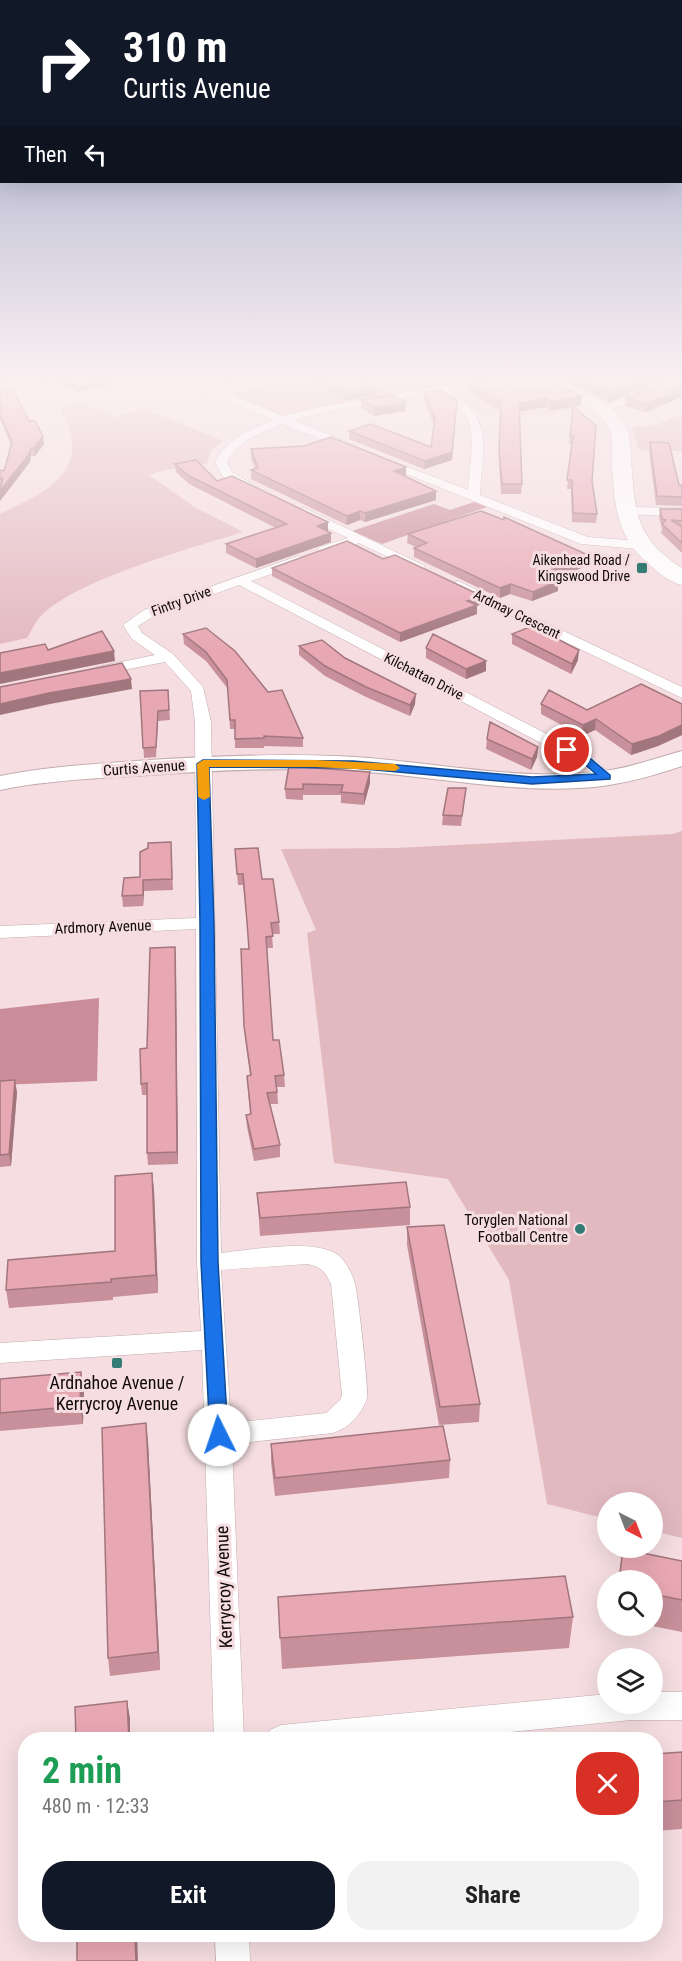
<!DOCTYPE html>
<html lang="en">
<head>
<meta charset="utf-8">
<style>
	body { margin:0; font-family:"Roboto Condensed",sans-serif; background:#f2f2f2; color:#222; height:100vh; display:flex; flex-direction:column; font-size:22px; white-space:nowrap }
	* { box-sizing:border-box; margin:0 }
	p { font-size:20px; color:#767676 }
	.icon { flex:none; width:33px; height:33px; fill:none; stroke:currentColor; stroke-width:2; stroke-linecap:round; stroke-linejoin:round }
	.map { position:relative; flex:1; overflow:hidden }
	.side { position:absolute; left:18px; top:1732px; width:645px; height:210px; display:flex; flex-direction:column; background:#fff; border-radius:24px; box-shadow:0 6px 24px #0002 }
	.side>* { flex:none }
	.top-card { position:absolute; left:0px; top:0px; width:682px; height:183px; box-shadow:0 6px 24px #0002; background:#111827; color:#fff; overflow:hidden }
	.needle { width:39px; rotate:138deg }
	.controls { position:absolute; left:597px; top:1492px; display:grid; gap:12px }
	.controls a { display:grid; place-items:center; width:66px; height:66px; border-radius:50%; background:#fff; box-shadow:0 6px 24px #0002; font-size:30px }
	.pin { position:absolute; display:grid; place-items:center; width:51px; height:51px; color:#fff; margin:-26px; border:3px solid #fff; border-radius:50%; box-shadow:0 2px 6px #0007 }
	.me { position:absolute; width:66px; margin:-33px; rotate:356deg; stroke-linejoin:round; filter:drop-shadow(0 0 4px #0008) }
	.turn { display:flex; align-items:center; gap:21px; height:126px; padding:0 24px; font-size:27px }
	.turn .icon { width:78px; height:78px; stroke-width:2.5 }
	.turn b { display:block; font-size:42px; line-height:51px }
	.then { display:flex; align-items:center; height:57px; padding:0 24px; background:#0003; gap:12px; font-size:22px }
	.round { display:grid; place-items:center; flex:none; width:63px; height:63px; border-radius:24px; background:#f2f2f2 }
	.overview { display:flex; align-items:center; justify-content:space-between; height:102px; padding:0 24px }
	h1 { font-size:36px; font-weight:700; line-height:45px; color:#1e9e55 }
	.button { display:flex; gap:12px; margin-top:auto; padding:12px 24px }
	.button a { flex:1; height:69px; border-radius:24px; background:#111827; color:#fff; font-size:24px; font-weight:700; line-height:69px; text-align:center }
	.button a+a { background:#f2f2f2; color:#222 }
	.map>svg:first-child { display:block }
</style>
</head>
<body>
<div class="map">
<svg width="682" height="1961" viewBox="0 0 682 1961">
	<rect width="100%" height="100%" fill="#f5dde1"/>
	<path fill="#eeced3" d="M519,380L529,382L578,410L542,415L480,414L452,392Z"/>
	<path fill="#e3b9c0" d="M289,377H501L321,409L281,419L223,394Z
		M80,403L114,417L145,409L223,441L211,450L207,464L164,470L149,475L193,506L243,532C192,548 73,580 39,618C34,624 31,632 27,638L0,644V514C49,491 95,469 60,407Z
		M682,413V451L639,450L632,427L657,425Z
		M682,831V1538L653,1531L652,1503H608L607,1519L547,1504L509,1280L448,1179L334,1163L307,933L316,930L281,849L396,848L673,834Z"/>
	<path fill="#ca8c98" d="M474,502L487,507L382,544L352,531L434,504L450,510Z
		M99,998L97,1081L0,1085V1009Z"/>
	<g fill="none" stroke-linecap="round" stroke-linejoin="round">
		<defs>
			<path id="street" d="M157,377C180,374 201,392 221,390C244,389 266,377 290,377L289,379L230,394L283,416L325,406L499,377H520L515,380L448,391C496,420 482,447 480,495L588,537L639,541L646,545L639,549L581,544L379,463V459H387L468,490C469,471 477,432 466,416C459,406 446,400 436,393L325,412L294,420L354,445V449H346L282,424C261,433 238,440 227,462L232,472L259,488L257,491H249L223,477L215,462C227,438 249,431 273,420L215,396Z
				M671,377H682V380L606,412L602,413L596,410Z
				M626,507L682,508V516L622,514L620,511L622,508Z
				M304,508L425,566L423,569H413L359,543L330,553H320L318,550L320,547L348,538L300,515L298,512L300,509Z
				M298,556L303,557L305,560L303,563L251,581L593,758L614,777L612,780H600L581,764L239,585L154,616L138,626L142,633L173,654L203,687L211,722L221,1253C251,1250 309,1239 335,1253C345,1259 352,1273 355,1284C358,1295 369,1390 367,1398C362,1414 349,1428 333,1433L232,1444L244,1740H214L202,1350L0,1363V1343L201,1331L197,1262L196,929L0,938V926L196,918L195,722L191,691L165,662L97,675L90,671L97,667L155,655L132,639L123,625L144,610ZM307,1264C321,1267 325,1271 331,1284L342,1395L340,1400L326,1413L231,1423L221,1270Z
				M458,581L682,687V698L453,588L451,585Z
				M652,1692H682V1720H631L430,1740H266L270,1730L281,1725L608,1694V1704H652Z
				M215,1935H249L250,1961H216Z"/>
			<path id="secondary" d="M682,751V766C656,775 630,782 603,786C520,796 436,776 354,771C286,767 217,770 149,775C99,778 49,780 0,790V776C49,766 99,764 149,760C217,756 286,753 354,757C436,762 520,782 603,771C631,768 655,758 682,751Z"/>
			<path id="primary" d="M532,377C551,375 564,381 580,389C597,397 617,408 626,426C631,436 630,448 631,458C635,511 634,537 682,568V585C670,582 660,574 651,566C617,538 615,509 612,468C612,455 614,438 608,427C597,405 556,391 535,381Z"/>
		</defs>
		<use href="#street" stroke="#c2abae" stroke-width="1"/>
		<use href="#secondary" stroke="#c2abae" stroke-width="2"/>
		<use href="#primary" stroke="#c2abae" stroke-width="1"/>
		<use href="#street" fill="#fff" fill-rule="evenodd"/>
		<use href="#secondary" fill="#fff" fill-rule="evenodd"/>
		<use href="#primary" fill="#fff" fill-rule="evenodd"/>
	</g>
	<path fill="#c8909a" d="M36,377H109L112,378V384L77,392L53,380L40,384Z
		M202,377H249L223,383Z
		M305,377H354L377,389V395L346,400Z
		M514,377L581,405L574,407L592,481L597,514L596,523L572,522L571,489H567L572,444H569L573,407L550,411L546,407L519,412L522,484L521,494H501L499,461L501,411L469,393V383Z
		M560,377H667L609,402L560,378Z
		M682,377V397L646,412L625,406L626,398Z
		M0,384L29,421L43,436L44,444L35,456H31L30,462L0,501V470L4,471L11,445L0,420Z
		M424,392L457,401L452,460L424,469L349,439V431L431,447L434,425L424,400Z
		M361,400L406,402L405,411L374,416L361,408Z
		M650,442L679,485H682V506L656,505L649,451Z
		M251,449L406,467V475L404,476L436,500L365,522L360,520L347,525L251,479V470L255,469L251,458Z
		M175,464L217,481L328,531L331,542L256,568L226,553V544L276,528L189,484L176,472Z
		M660,509H682V553L661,533L662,529L659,517Z
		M408,534L589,565L553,579L558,591L532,601L510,594L500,598L414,557V548L416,547L407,543Z
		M383,559L482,596L481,604L477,606V614L400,642L272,576V568Z
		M206,628L303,738V747L264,746V748H235V729H230L228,689L206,661L184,644L183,634Z
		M512,634L578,660L571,674L512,644Z
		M299,646L345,658L415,704L410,716L366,697L325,676L299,655Z
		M426,648L486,661V671L466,679L426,658Z
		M168,690L170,720L158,721L156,757L144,758L140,691Z
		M541,704L587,710L682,704V735L658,746L631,755L595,730L582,736L541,714Z
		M487,739L538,747L537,757L531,770L486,749Z
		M289,766L370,783L364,805L341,803V795H303V800L286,799L285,789Z
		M466,788L461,826L442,825L443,815Z
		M171,842L173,890L144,891L143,906L123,907L122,896L140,877Z
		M235,849L262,879L279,922L280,934H272L273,948H267L273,1040L284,1075L285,1087H277L278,1104H270L280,1145V1157L254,1161L247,1127L246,1115L250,1114L247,1076L250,1075L245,1038L241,949H249L248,933L243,885H238Z
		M175,947L178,1164L148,1165L147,1153V1095H142L141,1084L147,1048Z
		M0,1081L17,1092L11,1166L0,1167Z
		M152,1173L154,1190L158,1293L113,1297V1300L9,1308L6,1290L115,1251Z
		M257,1193L410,1207V1225L260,1236Z
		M407,1227L480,1404L479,1422L439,1425L407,1245Z
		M0,1379L84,1390L83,1424L0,1431Z
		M148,1442L160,1670L110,1676L108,1658Z
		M271,1444L450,1460L449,1478L275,1496L271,1462Z
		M623,1549L682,1561V1632L652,1626V1581H618Z
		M278,1597L573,1617L569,1648L282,1669Z
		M682,1752V1829L656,1831V1754Z"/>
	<path fill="#a2767d" d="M46,377H53V380L40,384L39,379Z
		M223,377H249L223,383Z
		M650,377H667L609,402V394Z
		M112,378V384L77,392V387Z
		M377,389V395L346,400V394Z
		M682,389V397L646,412L647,404Z
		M582,396L581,405L550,411L551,402Z
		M547,398L546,407L518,412L519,403Z
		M457,401L452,460L424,469L425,461Z
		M406,402L405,411L374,416V408Z
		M43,436L44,444L35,456L34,448Z
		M31,448V456L30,462L0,501V491Z
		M406,467V475L394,479V471Z
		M436,491V500L365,522V513Z
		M360,511V520L347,525V516Z
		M328,522V531L317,534V526Z
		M331,533V542L256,568V559Z
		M590,556L589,565L541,584V574Z
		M558,581V591L532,601L533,592Z
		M511,584L510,594L500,598V588Z
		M482,596L481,604L477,606V614L400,642V633L467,601Z
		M579,650L578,660L571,674L572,664Z
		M114,651L115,661L0,684V673Z
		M486,661V671L466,679V669Z
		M131,679L132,689L50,704L0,715V704L49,693Z
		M416,694L415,704L410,716V705Z
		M596,719L595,730L582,736L583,725Z
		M682,725V735L658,746L631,755L632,744Z
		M538,747L537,757L531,770L532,759Z
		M370,772V783L364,805V794Z
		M143,880L144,891L143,906Z
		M175,947L176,958L178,1164L177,1152Z
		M15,1080L17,1092L11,1166L9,1154Z
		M152,1173L154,1190L158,1293L156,1275Z
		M81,1372L84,1390L83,1424L80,1406Z
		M146,1423L148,1442L160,1670L158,1652Z
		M127,1701L130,1718V1740H129Z
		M135,1935H137L138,1961H136Z"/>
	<path fill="#e8a8b3" stroke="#a2767d" stroke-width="1.5" d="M57,377H109L112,378L77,387Z
		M315,377H354L377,389L346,394Z
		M514,377H540L582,396L551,402L547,398L519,403L522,484H502L499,451L501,402L469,383Z
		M574,377H650L609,394Z
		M678,377H682V389L647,404L626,398Z
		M9,380L29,421H35L43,436L34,448H31L29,454L0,491L3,478L0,479V470L4,471L12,442L0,414V408H1L0,405V384Z
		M440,390L457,401L452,452L425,461L349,431L371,424L431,447L435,418L424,392Z
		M392,395L406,402L374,408L361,400Z
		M573,406L596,426L592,481L597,514L573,513L572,480H567L573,436H570Z
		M331,437L406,467L394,471L436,491L365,513L360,511L347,516L251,470L258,468L251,449L304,446Z
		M650,442L669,443L679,485H682V497L657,496Z
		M196,460L217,481L232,476L328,522L317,526L331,533L256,559L226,544L287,524L189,476L175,464Z
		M660,509H682V521L671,520L682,527V543L662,524L666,520L662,519Z
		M481,511L504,520V517L590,556L541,574L558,581L533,592L511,584L500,588L414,548L427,543L408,534Z
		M347,541L383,559L395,555L482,596L467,601L477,605L400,633L272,568Z
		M532,626L579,650L572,664L512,634Z
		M206,628L235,651L268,692L282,690L303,738L264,736V738L235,739V720H230L227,680L206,652L183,634Z
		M102,631L114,651L0,673V653L45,644L48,650Z
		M433,634L486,661L466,669L426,648Z
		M322,640L345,658L416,694L410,705L366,687L325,666L299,646Z
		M122,663L131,679L49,693L0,704V687Z
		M641,684L682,704V725L659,736L632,744L596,719L583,725L541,704L549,690L587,710Z
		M168,690L169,710L158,711L156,747L143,748L140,691Z
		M490,722L538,747L532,759L487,739Z
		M289,766L370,772L364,794L341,792L343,785L303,784V789H285Z
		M448,788H466L462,816L443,815Z
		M171,842L172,879L143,880V895L122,896L124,878L140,877V852L148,848V843Z
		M258,848L262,879H273L279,922L271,923L273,936L266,937L273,1040H279L284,1075L275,1076L277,1092L267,1093L280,1145L254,1149L246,1115L251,1114L247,1076L251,1075L244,1026L241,949H249L247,922L243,874H237L235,849Z
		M175,947L177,1152L147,1153V1083L141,1084L140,1049L147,1048L150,948Z
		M15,1080L9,1154L0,1155V1081Z
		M152,1173L156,1275L111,1279V1282L6,1290L8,1260L115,1251V1176Z
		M406,1182L410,1207L260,1218L257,1193Z
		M444,1225L480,1404L440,1407L407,1227Z
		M81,1372L80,1406L0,1413V1379Z
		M146,1423L158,1652L108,1658L102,1428Z
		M443,1426L450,1460L275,1478L271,1444Z
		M623,1549L682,1561V1600L652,1594V1581H619Z
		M565,1576L573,1617L280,1638L278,1597Z
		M127,1701L129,1740H76L75,1707Z
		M682,1752V1800L656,1802V1754Z
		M77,1935H135L136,1961H77Z"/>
	<linearGradient id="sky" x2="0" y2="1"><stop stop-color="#969ec2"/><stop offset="0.58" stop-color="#faf0f2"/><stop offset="1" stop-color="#faf0f2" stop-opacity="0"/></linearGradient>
	<rect width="682" height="651" fill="url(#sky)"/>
	<path fill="#1a73e8" stroke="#114b97" stroke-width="1.5" d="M567,747L591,759L610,775V779L532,784L353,768L209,767L214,923L218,1262L228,1435L225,1440L219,1442L212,1440L210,1435L201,1262L200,923L197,764L203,760L353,761L532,777L596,774L583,763L563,753L561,750Z"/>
	<path fill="#f59e0b" d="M203,760H315L395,764L400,768L395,771L315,767H209L210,797L204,800L198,797L197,764Z"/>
	<g fill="#337b74" stroke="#f5dde1" stroke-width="2">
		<rect x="636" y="562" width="12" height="12" rx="3"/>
		<circle cx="580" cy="1229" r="6"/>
		<rect x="111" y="1357" width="12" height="12" rx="3"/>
	</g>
	<g text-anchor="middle" stroke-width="6" stroke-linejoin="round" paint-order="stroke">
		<g font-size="14" fill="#110a0b" stroke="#f5dde1" text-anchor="end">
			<text x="630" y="565">Aikenhead Road /<tspan x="630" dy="16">Kingswood Drive</tspan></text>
		</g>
		<g font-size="14" fill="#110a0b" stroke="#f5dde1">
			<text transform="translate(181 601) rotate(-20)" y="5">Fintry Drive</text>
			<text transform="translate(517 614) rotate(26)" y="5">Ardmay Crescent</text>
			<text transform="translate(424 676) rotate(27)" y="5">Kilchattan Drive</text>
		</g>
		<g font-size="15" fill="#110a0b" stroke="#f5dde1">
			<text transform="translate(144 768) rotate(-4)" y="5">Curtis Avenue</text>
			<text transform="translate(103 927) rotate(-2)" y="5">Ardmory Avenue</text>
		</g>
		<g font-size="15" fill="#110a0b" stroke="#f5dde1" text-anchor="end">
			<text x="568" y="1225">Toryglen National<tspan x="568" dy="17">Football Centre</tspan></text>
		</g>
		<g font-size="18" fill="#110a0b" stroke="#f5dde1">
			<text x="117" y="1389">Ardnahoe Avenue /<tspan x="117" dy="21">Kerrycroy Avenue</tspan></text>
		</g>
		<g font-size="18" fill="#110a0b" stroke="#f5dde1">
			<text transform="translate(224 1587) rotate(-92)" y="6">Kerrycroy Avenue</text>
		</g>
	</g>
</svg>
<div class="controls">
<a><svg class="needle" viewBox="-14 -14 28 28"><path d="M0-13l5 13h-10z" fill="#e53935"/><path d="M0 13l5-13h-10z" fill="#767676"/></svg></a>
<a><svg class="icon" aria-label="search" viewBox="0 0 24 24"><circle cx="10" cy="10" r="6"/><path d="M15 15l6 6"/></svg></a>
<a><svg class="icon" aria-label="layers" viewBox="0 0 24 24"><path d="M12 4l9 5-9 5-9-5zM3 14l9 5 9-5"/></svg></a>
</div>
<div class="pin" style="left:567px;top:750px;background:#d93025"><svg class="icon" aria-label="arrive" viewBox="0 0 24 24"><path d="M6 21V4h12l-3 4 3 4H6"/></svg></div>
<svg class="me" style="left:219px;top:1435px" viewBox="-20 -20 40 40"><circle r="19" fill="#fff"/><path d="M0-13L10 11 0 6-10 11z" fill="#1a73e8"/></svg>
<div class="top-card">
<div class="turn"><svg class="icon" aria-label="right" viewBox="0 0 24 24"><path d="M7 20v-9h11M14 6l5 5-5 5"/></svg><div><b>310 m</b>Curtis Avenue</div></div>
<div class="then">Then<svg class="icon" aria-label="left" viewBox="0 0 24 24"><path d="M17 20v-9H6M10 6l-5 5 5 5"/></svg></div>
</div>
<section class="side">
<div class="overview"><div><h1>2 min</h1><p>480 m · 12:33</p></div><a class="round" style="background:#d93025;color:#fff"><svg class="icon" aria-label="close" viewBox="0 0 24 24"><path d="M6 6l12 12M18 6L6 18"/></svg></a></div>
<div class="button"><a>Exit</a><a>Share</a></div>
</section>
</div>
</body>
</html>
